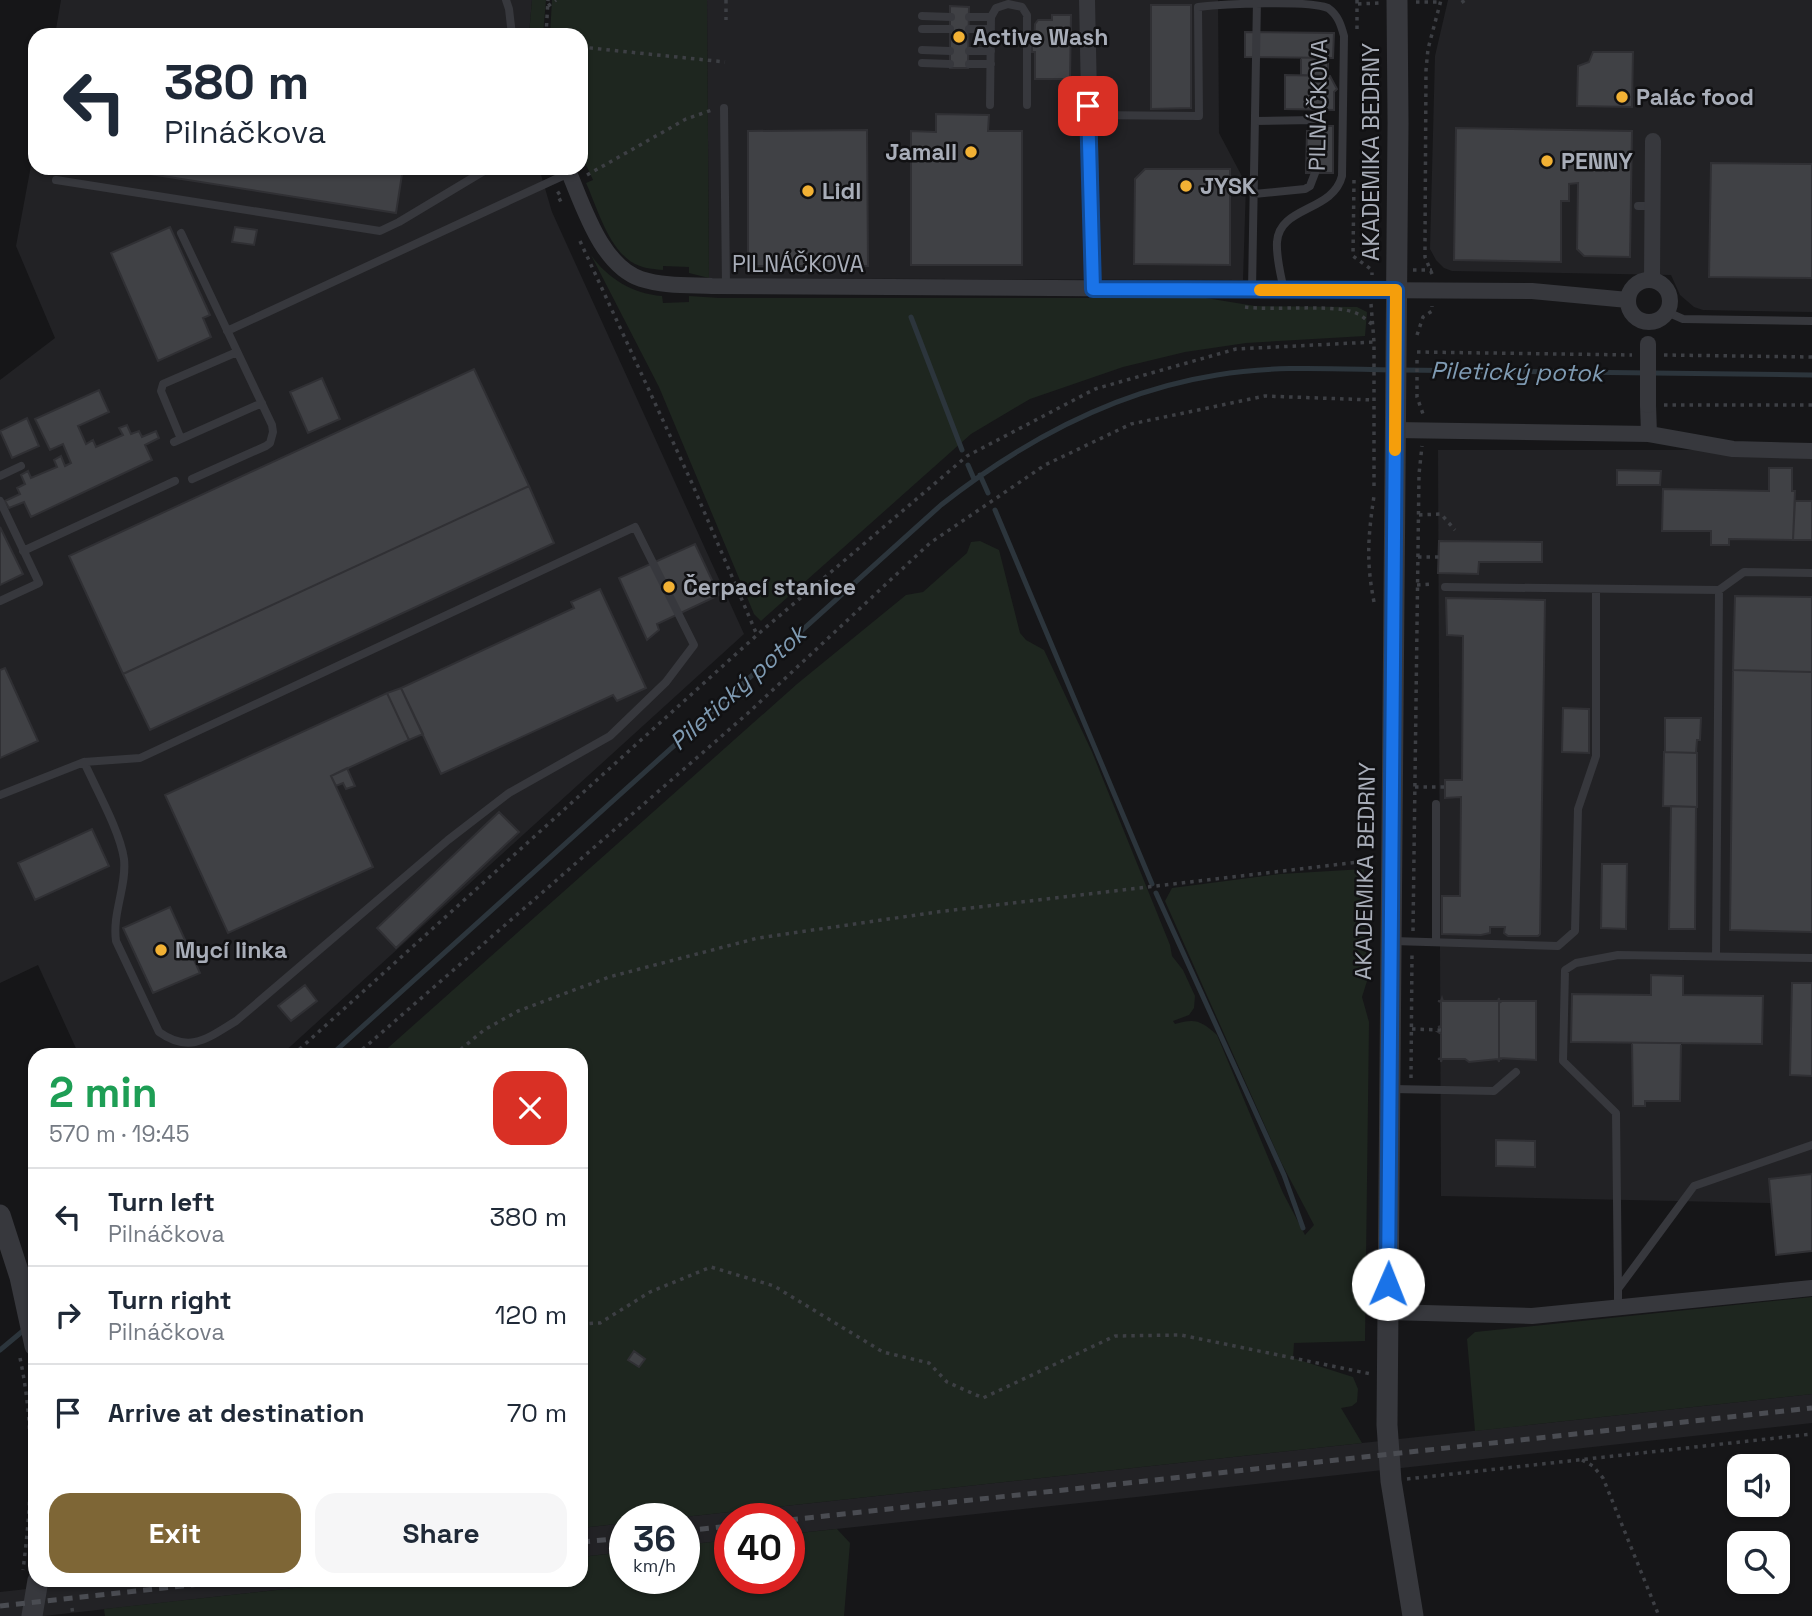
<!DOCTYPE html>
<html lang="en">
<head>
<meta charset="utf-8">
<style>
	body { margin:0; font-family:"Space Grotesk",sans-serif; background:#f6f6f7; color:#1f2937; height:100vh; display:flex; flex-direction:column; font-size:26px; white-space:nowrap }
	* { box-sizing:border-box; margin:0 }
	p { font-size:23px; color:#747a83 }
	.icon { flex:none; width:38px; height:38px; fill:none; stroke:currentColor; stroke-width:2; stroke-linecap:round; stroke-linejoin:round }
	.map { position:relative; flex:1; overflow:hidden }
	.sheet { position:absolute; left:28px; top:1048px; width:560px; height:539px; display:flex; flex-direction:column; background:#fff; border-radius:21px; box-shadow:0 2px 5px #0004 }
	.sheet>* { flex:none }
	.guide { position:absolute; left:28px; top:28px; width:560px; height:147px; border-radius:21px; box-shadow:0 2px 5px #0004; background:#fff; color:#1f2937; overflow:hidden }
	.buttons { position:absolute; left:1727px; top:1454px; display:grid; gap:14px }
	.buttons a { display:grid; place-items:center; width:63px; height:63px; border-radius:14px; background:#fff; box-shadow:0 2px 5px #0004; font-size:35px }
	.speed { position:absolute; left:609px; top:1503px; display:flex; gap:14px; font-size:35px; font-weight:700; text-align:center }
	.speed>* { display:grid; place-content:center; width:91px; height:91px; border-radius:50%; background:#fff; box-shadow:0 2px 5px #0004; line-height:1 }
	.speed small { font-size:18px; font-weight:400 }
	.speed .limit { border:10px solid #d22; background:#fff; color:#111 }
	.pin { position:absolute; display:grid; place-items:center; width:60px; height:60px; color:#fff; margin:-30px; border-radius:14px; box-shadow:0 4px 10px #0006 }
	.me { position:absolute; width:77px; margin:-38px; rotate:1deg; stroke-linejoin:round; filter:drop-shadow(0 0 5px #0008) }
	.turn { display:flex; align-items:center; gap:24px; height:147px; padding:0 21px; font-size:32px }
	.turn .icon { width:91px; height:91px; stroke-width:2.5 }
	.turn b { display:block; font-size:49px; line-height:60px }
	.round { display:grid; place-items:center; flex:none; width:74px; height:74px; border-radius:21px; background:#f6f6f7 }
	.overview { display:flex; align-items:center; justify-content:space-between; height:119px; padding:0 21px }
	h1 { font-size:42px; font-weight:600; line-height:52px; color:#1e9e55 }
	.button { display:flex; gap:14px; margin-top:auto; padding:14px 21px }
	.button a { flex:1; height:80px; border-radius:21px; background:#7e6636; color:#fff; font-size:28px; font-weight:600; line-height:80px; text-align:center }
	.button a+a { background:#f6f6f7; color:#1f2937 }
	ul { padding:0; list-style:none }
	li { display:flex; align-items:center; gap:21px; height:98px; padding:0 21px; border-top:2px solid #e0e1e3 }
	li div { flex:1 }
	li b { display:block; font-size:26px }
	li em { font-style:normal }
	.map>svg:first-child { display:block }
</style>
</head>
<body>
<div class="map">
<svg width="1812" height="1616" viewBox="0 0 1812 1616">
	<rect width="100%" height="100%" fill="#161618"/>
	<path fill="#222225" d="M61,0H532L529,35H55Z
		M707,0H1218L1219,133L1246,184L1243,280L709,278Z
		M1448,0H1812V312L1703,310L1694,307L1680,295L1671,275L1452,271L1444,268L1436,260L1430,249L1435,56Z
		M35,144V168H539L552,212L744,634L281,1055H79L38,965L0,983V380L55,338L16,246Z
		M1438,450H1812V1204L1441,1196Z
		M1812,1394V1423L1146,1496L789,1534V1519H730V1540L684,1545V1519H665Z
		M625,1523V1552L581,1557V1528Z
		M108,1580H367L44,1616H0V1592Z"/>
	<path fill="#1e261f" d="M532,0H546L543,35H529Z
		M552,0H707L709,278L689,273V267L663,266V270C655,269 647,269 640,266C610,256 598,209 586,183L593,180L581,154V35H550Z
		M591,255C607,278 633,294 662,296L663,303L689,302V296L719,298H1206L1255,306L1357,307L1367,312L1365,336L1246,343L1185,352L1123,367L1030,399L971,434L761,621L754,614L659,387Z
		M980,541L999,550L1020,633L1026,640L1044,650L1092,752L1170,945L1172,956L1183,970L1195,996L1194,1008L1189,1015L1173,1021L1175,1024C1196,1018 1201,1021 1217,1035L1283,1193L1305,1235L1314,1225L1281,1162L1165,901L1172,888L1280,874L1364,869L1367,981L1362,997L1369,1022L1365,1341L1294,1343L1293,1358L1353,1377L1358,1389L1357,1402L1352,1406L1341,1408L1362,1443L665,1519H625V1523L581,1528V1055H380L797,684L906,595L923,592L967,553L971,542Z
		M1812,1297V1394L1475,1431L1467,1339L1475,1332Z
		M837,1529L850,1543L844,1616H105L104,1609L367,1580H581V1557L625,1552V1578H684V1545L730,1540V1578H789V1534Z"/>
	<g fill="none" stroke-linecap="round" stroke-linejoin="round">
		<path stroke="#2c353c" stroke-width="5" d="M911,317L962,450
			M1402,370L1812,375
			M968,465L974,479
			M980,475L988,493
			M995,510L1152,884
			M1156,893L1284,1175L1303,1228
			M331,1055L941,505C1021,442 1115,391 1217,375C1275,365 1334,369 1393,370
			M0,1350L24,1330"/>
	</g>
	<path fill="#404145" stroke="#303034" stroke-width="2" d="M1151,5H1191V108L1151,109Z
		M950,6L969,7L968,68H950Z
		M1052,15H1071L1070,79H1035V52H1032V44H1034L1035,24L1038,20H1052Z
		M1245,32L1334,33L1333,58L1245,57Z
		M1593,52H1633L1632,107L1577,106L1578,66L1589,62Z
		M1301,58H1328V76L1301,75Z
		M1285,75L1330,76L1337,89L1334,92V110L1285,109Z
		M936,114L989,115L988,131H1022V265H911V131L936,132Z
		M1321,126H1333V173H1306L1307,131H1321Z
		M1456,128L1632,131L1630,257L1584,256L1577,249L1578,183L1569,184V201H1561V262L1454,260Z
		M867,130L868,266H748V131Z
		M1711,163L1812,164V278L1709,277Z
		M112,168H403L396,213Z
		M1145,169H1230V265L1134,264L1135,179Z
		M170,227L210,315L203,318L211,337L158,361L111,253Z
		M235,227L257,230L254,245L232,242Z
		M474,369L529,486L123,674L69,556Z
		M322,378L340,419L308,433L290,392Z
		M99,390L109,412L78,426L86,444L93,440L96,447L123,435L119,428L127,425L131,434L139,431L142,437L156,431L159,438L145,445L152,460L31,517L24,502L9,508L5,501L20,494L17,488L25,484L21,475L28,471L31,478L57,467L54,460L61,456L65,466L71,463L63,444L50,450L35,419Z
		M27,418L39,446L12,458L0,431Z
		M1769,468H1792V491H1795L1793,540L1729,539V545H1711V531H1662L1663,489L1769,491Z
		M1617,470L1661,471L1660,485H1617Z
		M529,486L554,543L150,730L123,674Z
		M1795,501H1812V540H1793Z
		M0,527L23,574L0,585Z
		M1439,541L1542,542V562H1479L1478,574L1438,573Z
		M695,544L719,595L657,624L659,630L647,640L619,578Z
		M600,589L646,688L617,701L613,695L441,774L401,688L574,608L571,602Z
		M1735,596L1812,597V672L1733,670Z
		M1446,598L1545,600L1540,934L1538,936H1508L1504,933L1505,927H1490V933L1481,935L1442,934V896H1460L1461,797L1445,798V780H1462L1463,636L1447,635Z
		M5,668L38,741L0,758V670Z
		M1733,670L1812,672V932L1730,930Z
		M401,688L423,734L409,740L387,693Z
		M387,693L409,740L331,776L373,867L228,933L165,795Z
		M1563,708L1589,709V753L1562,752Z
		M1665,718H1701L1700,740H1697L1696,753L1665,752Z
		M1664,752L1697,753V807L1663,806Z
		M347,768L355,786L346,789L343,783L336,786L331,776Z
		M1671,806L1696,807L1695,929H1669Z
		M499,812L519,832L396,948L377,928Z
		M92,829L109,866L35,900L18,863Z
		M1602,864H1627L1626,929L1601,928Z
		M170,907L200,973L153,993L123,928Z
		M1651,975L1683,976V995L1763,996L1762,1044L1571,1042L1572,994L1651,995Z
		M1792,983H1812V1076L1790,1075Z
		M305,985L317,1001L291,1021L278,1006Z
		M1442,998L1443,1001H1498L1499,998V1001H1502L1499,1003V1058L1502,1059H1499V1062L1498,1059L1469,1062L1465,1059H1442L1441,1062V1059H1438L1441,1058V1034L1438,1032H1441V1027H1438L1441,1026V1002L1438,1001H1441Z
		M1502,1001H1536V1060L1499,1058V1003Z
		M1632,1043H1681L1680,1101H1645V1106H1633Z
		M1496,1140L1535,1141V1167L1496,1166Z
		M1812,1174V1251L1776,1255L1769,1179Z
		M634,1351L645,1359L639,1367L628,1360Z"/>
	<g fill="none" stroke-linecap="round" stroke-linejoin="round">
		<path stroke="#3d3f44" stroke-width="3.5" stroke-dasharray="3.5 5" stroke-linecap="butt" d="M726,0V20
			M1357,0V33
			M1462,0L1466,6
			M1416,2H1440
			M1358,4L1380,3
			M548,6L556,0
			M546,35L548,0
			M581,47L725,62
			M504,168L507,174C519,170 530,166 542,172
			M587,175L686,119L712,110
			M1354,180L1353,256L1372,270V275
			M560,192L557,194L563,206
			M580,241L691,481L757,635
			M1413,270H1432
			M1432,274L1425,257V243L1426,70L1428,49L1441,0
			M1371,304L1374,342V488
			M1245,307C1273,311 1338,303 1358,314C1363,316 1367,321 1372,324
			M1417,335L1423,317L1432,311V306
			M1417,352L1632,355
			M1664,355L1812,357
			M1417,360V397L1423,414
			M1664,405H1812
			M1419,515L1441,514L1455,530
			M1418,557H1439
			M1417,585L1433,584
			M1374,602C1366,561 1368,537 1374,496
			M1415,787H1445
			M1413,931L1419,474L1422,446
			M1412,1029L1441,1030
			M293,1055L757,635L967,456L1095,389L1236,349L1374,342
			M356,1055L747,714L930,543L1045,465L1131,424L1265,396L1373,400
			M454,1055L484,1030L518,1011L609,977L758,938L937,912L1376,860
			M1411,1078L1412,953
			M581,1324L600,1323L650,1292L711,1267L774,1286L883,1352L929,1363L947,1382L983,1398L1115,1336L1181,1335L1371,1374
			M20,1358C35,1428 32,1500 23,1570
			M1582,1460L1593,1466L1603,1478L1659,1616
			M1407,1479L1812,1434
			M72,1608L73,1616"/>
		<path stroke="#37383d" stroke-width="8" d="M506,0L509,9L512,35
			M922,16L951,17
			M969,17H991
			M922,29H950
			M969,29H991
			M922,50L950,51
			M969,51H991
			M922,63L950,64
			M969,64H991
			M990,105L991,17L996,8L1008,4L1022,7L1027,15V105
			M724,108L726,286
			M1089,115L1199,116L1198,7C1224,4 1308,0 1328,8C1338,15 1341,25 1344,36L1342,176C1333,212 1279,206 1277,242C1276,258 1281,275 1284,291
			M1255,121L1314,120V131
			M56,180L380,231L399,222L489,168
			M1254,194L1305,189L1310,186L1315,173
			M1638,206H1652
			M181,233L272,425L273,432L270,443L266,446L192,479
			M1252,290L1257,0
			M1667,312L1683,319L1812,321
			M227,331L569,173
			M181,439L161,391L163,384L237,352
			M174,442L262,403
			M0,476L21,466
			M0,501L39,583L0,601
			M23,551L175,481
			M1445,587L1719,590L1744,572L1812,573
			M0,795L84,762L140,758L635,527L694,645L666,682L610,736L509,793L448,840L236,1021C208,1038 190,1054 159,1032L116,941C112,913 127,886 124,859C120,831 96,789 84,762
			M1393,941L1558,946L1575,931L1578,809L1596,756V589
			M1436,942V804
			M1716,956L1719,590
			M1393,1089L1494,1091L1516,1072
			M1618,1289L1616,1113L1563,1061L1565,970L1576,963L1618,955L1812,958
			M1618,1308V1289L1694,1186L1812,1145"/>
		<path stroke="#37383d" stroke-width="16" d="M1087,0L1093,289
			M567,168C583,204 600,265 641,279C663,286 689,285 712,286L1532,291L1628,300
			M1652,279L1653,141
			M1628 301a21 21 0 1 1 42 0a21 21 0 1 1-42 0Z
			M1648,405L1649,434
			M1395,430L1649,434L1733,449L1812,451
			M1388,1312L1532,1316L1812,1288"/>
		<path stroke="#37383d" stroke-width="21" d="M1397,0L1398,123L1387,1425L1391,1481L1413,1616
			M0,1215L20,1277L35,1346
			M32,1616L38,1580"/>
		<path stroke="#4a4c52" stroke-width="5" stroke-dasharray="9 7" stroke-linecap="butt" d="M789,1520L1812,1408
			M684,1531L730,1526
			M581,1542L625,1538
			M0,1606L237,1580"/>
		<path stroke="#37383d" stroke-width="16" d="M1648,344V405"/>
	</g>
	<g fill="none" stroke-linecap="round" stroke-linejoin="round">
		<defs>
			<path id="route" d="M1088,106L1093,289L1396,290L1388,1284"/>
		</defs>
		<use href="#route" stroke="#114b97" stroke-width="18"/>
		<use href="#route" stroke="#1a73e8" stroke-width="12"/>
		<path stroke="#f59e0b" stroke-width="12" d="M1260,290H1396L1395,450"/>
	</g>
	<g fill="#f2b134" stroke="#111113" stroke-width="2.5">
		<circle cx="959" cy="37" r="7"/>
		<circle cx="1622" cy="97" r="7"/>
		<circle cx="971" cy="152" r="7"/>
		<circle cx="1547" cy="161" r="7"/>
		<circle cx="1186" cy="186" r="7"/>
		<circle cx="808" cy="191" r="7"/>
		<circle cx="669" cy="587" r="7"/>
		<circle cx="161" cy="950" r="7"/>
	</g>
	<g text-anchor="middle" stroke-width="5" stroke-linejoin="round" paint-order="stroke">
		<g font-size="23" font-weight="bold" fill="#a8adb8" stroke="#111113" text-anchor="start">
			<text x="973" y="45">Active Wash</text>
			<text x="1636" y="105">Palác food</text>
			<text x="957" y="160" text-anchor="end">Jamall</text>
			<text x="1561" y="169">PENNY</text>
			<text x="1200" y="194">JYSK</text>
			<text x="822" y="199">Lidl</text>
			<text x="683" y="595">Čerpací stanice</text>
			<text x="175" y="958">Mycí linka</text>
		</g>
		<g font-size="23" fill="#a8adb8" stroke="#111113">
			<text transform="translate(1318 105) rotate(-89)" y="8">PILNÁČKOVA</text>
			<text transform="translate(1371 152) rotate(-90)" y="8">AKADEMIKA BEDRNY</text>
			<text x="798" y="272">PILNÁČKOVA</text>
			<text transform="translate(1365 871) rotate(-89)" y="8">AKADEMIKA BEDRNY</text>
		</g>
		<g font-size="24" font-style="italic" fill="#7f9bb3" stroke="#111113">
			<text transform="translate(1517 372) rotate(1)" y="8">Piletický potok</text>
			<text transform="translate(738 688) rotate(-42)" y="8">Piletický potok</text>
		</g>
	</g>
</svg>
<div class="buttons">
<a><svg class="icon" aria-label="sound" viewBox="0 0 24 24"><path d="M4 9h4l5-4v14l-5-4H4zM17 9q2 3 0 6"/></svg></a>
<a><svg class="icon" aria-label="search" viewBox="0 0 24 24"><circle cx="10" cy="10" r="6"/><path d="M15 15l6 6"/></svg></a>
</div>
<div class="speed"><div>36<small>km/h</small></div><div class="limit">40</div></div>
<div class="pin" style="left:1088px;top:106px;background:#d93025"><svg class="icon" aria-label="arrive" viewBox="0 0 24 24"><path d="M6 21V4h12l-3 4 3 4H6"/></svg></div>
<svg class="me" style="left:1388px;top:1284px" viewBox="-20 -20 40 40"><circle r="19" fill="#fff"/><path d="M0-13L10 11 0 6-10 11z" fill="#1a73e8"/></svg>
<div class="guide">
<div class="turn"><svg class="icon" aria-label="left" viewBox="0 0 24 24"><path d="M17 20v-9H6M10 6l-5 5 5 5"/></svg><div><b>380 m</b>Pilnáčkova</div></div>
</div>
<section class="sheet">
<div class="overview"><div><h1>2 min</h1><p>570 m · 19:45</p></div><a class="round" style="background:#d93025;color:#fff"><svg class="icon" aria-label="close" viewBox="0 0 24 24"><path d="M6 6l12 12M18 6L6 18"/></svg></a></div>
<ul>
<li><svg class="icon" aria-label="left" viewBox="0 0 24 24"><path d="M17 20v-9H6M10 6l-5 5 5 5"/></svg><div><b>Turn left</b><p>Pilnáčkova</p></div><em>380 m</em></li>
<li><svg class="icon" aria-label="right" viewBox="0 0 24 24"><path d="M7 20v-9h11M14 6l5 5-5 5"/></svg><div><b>Turn right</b><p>Pilnáčkova</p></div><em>120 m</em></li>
<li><svg class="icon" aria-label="arrive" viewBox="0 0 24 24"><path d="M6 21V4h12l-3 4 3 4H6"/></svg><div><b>Arrive at destination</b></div><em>70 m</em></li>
</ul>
<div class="button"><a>Exit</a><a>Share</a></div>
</section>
</div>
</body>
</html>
